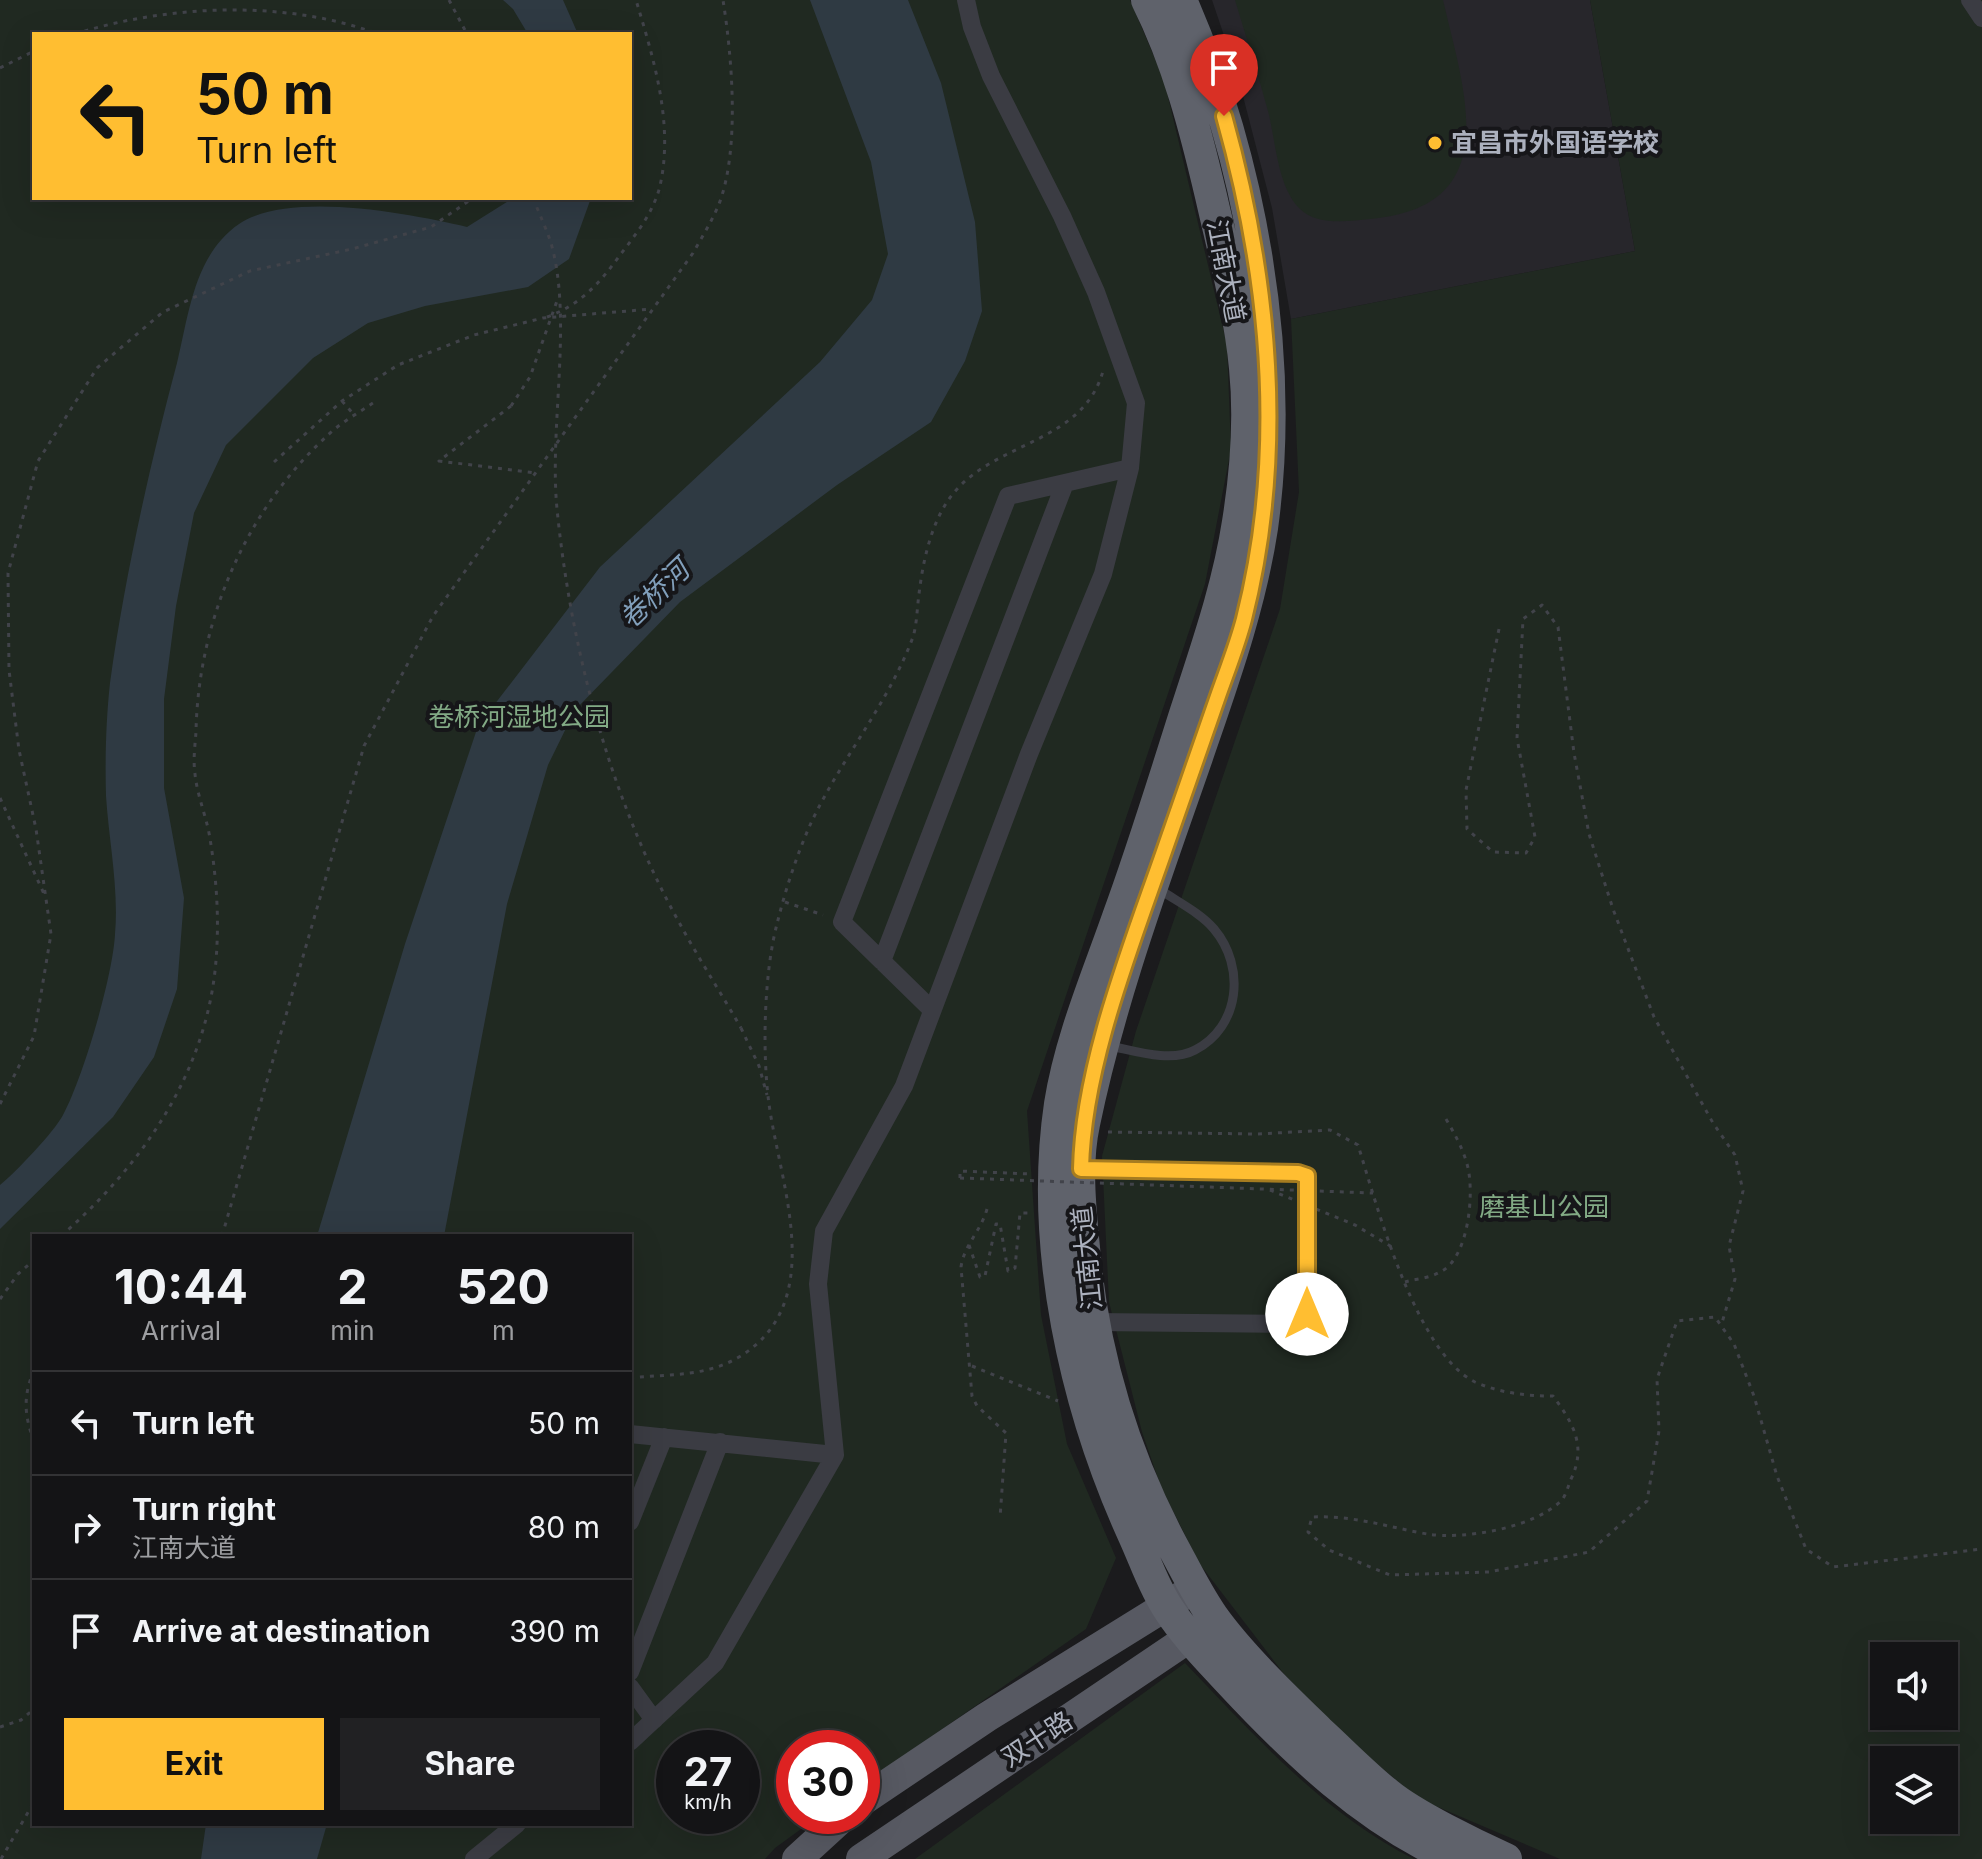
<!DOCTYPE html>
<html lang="en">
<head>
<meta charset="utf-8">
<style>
	body { margin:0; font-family:Inter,"Noto Sans SC",sans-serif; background:#212123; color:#f1f3f6; height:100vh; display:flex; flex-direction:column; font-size:30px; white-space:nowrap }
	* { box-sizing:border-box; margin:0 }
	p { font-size:26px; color:#9d9ea1 }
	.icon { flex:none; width:44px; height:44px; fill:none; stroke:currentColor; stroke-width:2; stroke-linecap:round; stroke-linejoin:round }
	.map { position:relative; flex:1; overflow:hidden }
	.details { position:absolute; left:32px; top:1234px; width:600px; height:592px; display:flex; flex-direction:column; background:#141416; border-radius:0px; box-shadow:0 8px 32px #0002,0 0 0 2px #333335 }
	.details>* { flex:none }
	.top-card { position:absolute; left:32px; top:32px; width:600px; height:168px; border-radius:0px; box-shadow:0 8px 32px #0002,0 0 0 2px #333335; background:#ffbe31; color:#111; overflow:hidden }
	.tools { position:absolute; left:1870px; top:1642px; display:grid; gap:16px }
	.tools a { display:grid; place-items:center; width:88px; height:88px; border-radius:0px; background:#141416; box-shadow:0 8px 32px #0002,0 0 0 2px #333335; font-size:40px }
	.speed { position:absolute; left:656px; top:1730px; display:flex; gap:16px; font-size:40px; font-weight:700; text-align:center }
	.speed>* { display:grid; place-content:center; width:104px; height:104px; border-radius:50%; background:#141416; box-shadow:0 8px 32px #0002,0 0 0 2px #333335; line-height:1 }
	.speed small { font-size:20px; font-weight:400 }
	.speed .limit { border:12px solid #d22; background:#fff; color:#111 }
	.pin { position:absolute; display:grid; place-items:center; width:68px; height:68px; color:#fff; margin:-82px -34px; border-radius:50% 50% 50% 0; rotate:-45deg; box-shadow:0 0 8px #0007 }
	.pin .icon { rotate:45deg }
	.me { position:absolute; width:88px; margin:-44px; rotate:0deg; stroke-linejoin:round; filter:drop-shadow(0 0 6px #0008) }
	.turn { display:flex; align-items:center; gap:28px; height:168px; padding:0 32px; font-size:36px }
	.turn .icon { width:104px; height:104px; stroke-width:2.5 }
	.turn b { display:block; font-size:56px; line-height:68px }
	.eta { display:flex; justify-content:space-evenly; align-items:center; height:136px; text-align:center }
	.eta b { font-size:48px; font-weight:700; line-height:56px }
	.cta { display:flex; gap:16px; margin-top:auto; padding:16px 32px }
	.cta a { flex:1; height:92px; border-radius:0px; background:#ffbe31; color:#111; font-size:32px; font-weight:700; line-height:92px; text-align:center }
	.cta a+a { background:#212123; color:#f1f3f6 }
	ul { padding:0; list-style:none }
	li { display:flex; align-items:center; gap:24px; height:104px; padding:0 32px; border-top:2px solid #333335 }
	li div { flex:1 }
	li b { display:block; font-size:30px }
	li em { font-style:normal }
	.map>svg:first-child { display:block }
</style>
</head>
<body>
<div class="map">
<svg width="1982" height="1859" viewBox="0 0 1982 1859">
	<rect width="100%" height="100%" fill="#1b1b1d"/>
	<path fill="#27262b" d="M1212,0H1590L1635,251L1291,319L1272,208L1238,77Z"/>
	<path fill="#202921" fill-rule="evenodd" d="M0,0H1130L1164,80L1227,345L1231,449L1205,584L1027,1111L1041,1315L1067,1444L1116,1558L1086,1629L862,1785V1748H794V1816H819L775,1848L765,1859H0ZM34,34H630V198H34ZM34,1236H630V1824H34ZM674,1748H742V1816H674Z
		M1235,0H1443C1464,91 1507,207 1370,219C1349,221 1317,226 1300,209C1277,186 1276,141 1268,111C1258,74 1246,37 1235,0Z
		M1590,0H1982V1859H1560L1419,1799L1353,1744L1284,1674L1199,1563L1161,1487L1142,1432L1109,1302L1102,1156L1136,1031L1280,609L1299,492L1291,319L1635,251ZM1884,1656H1944V1716H1884ZM1884,1760H1944V1820H1884Z
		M1185,1663C1255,1736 1323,1813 1414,1859H915Z"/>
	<path fill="#2f3a43" d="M503,0H563L578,34H528L513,9Z
		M810,0H908L941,83L975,222L982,311L965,361L931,422L837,485L680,602L575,710L548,765L507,904L444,1236H317L405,944L478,726L600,567L820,362L872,300L888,254L871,162Z
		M513,198H591L569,259L528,287L425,306L368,323L313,358L226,445L194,513L176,606L164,699V788L184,898L177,989L154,1057L113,1117L0,1229V1185C16,1172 54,1132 63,1115C83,1078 113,976 115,934C119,889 109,842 106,796C105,760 106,719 110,683C124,580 150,464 177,363C189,314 194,255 239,224C290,190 411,214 467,227Z
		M206,1824H327L317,1859H201Z"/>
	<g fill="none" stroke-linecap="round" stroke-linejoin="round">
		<path stroke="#41434a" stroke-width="3" stroke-dasharray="4 6" stroke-linecap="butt" d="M449,0L467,34
			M75,34C170,4 287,0 378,34
			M0,68L34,51
			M547,317C580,305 600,283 620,255C637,233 656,209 661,181C673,120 653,57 636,0
			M342,401L355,416
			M511,406L439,461L536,473
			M274,462L342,401L398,365L474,335L543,318L652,309
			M1499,629L1466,790L1467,829L1493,852L1526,853L1535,837L1517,738L1523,619L1542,605L1558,627L1574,753L1589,834L1613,909L1654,1017L1713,1123L1735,1155L1743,1191L1729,1246L1735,1279L1721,1326
			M0,798L45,896
			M785,902L823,915
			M741,1028L759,1066L767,1095
			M0,1104L34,1036L51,934L36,829L19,750L9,670L8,573L38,461L97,368L163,312L250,271L352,249L431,227L473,198
			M1108,1132L1257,1134L1330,1130L1358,1145C1377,1206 1416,1353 1475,1382C1500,1393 1526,1396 1553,1396C1573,1423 1587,1446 1571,1479C1568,1486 1566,1496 1561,1501C1533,1528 1464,1540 1427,1534C1388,1527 1352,1515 1312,1517L1308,1532L1329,1550L1390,1575L1489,1572L1589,1552L1647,1501L1659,1431L1657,1379L1677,1321L1715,1317L1734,1344L1754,1396L1777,1476L1806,1549L1833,1567L1982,1549
			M960,1178V1171L1030,1174
			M987,1209C981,1231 964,1245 961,1267L972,1396L977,1406L1006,1433L1000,1518
			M61,1236C140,1167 203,1078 215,971C220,925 217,878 209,833C205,813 197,794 195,774C193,760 195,745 196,732C198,622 245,511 327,436C341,422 360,412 376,401
			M222,1236L364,746L433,616L693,253C702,237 712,221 719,204C740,149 732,57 723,0
			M969,1245L980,1277L985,1276L996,1224H1000L1008,1271L1015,1268L1020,1213H1029
			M1405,1282C1416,1279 1430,1278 1440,1272C1469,1259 1475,1191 1467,1164C1462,1146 1453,1131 1443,1114
			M0,1299L18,1274L34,1260
			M972,1366L1058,1401
			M34,1370C23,1396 24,1415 34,1441
			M630,1378C667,1374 706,1377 739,1357C829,1303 780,1185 769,1104C762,1053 764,973 777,924C785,891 797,854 811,823C841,759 888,704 913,637C917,624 917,608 919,594C923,561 931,522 952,495C995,440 1086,444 1104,367
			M0,1727L21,1720L34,1709
			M1,1859L34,1802"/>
		<path stroke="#3b3c43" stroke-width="9" d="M1110,1046C1135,1051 1171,1063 1195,1050C1240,1027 1246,967 1214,929C1201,913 1176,901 1159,889"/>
		<path stroke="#3b3c43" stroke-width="18" d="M1970,0L1982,18
			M882,961L1065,483
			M932,1010L842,922L1008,496L1130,468
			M1081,1169L1298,1173L1307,1176V1314L1304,1321L1294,1324L1093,1322
			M630,1434L835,1455
			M630,1522L664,1437
			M630,1672L720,1442
			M630,1687L654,1720
			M630,1742L715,1663L835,1455L818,1284L824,1231L904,1086L1029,754L1103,574L1130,468L1136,403L1096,292L1062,216L991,76L972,27L966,0
			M474,1859L517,1824"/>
		<path stroke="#575962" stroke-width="30" d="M862,1801L987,1717L1195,1588
			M797,1859L844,1816
			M861,1859L1211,1623"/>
		<path stroke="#5f626b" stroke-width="32" d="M1147,0C1178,62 1195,128 1211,196C1223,249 1240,313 1245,368C1250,418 1246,472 1238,522C1228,587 1206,649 1186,711C1164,780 1143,849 1118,917C1097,977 1070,1040 1060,1104C1039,1246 1075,1407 1134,1536C1145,1560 1154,1588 1169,1610C1186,1636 1208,1658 1229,1681C1294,1751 1366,1820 1454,1859
			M1181,0C1251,160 1286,354 1262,528C1250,607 1223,681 1197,757C1155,878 1110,998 1084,1124C1074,1170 1082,1223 1086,1269C1097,1367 1126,1458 1172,1545C1185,1569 1197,1594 1213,1617C1241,1656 1284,1697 1319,1731C1342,1752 1364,1775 1388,1794C1413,1815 1475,1845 1506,1859"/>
		<path stroke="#41434a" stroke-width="3" stroke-dasharray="4 6" stroke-linecap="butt" d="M533,198C539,213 546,228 551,243C573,320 549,426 557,509C571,649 610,799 680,924C699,959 721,993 741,1028
			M511,406L530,377L558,298
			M960,1178L1373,1193
			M1270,1190L1355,1225L1392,1247"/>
	</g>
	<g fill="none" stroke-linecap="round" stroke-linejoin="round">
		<defs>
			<path id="route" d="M1224,116C1270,280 1286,453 1244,619C1237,646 1226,673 1217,699C1198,753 1180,806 1161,860C1128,954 1083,1069 1081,1169L1298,1173L1307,1176V1314"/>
		</defs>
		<use href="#route" stroke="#a67c20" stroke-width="20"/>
		<use href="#route" stroke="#ffbe31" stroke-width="14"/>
	</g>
	<circle fill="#ffbe31" stroke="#161619" stroke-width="3" cx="1435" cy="143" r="8"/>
	<g text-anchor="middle" stroke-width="8" stroke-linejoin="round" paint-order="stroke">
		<g font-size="26" font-weight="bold" fill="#acb1be" stroke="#161619" text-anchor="start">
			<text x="1451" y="152">宜昌市外国语学校</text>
		</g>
		<g font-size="26" fill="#acb1be" stroke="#161619">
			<text transform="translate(1226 271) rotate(79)" y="9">江南大道</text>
			<text transform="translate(1087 1258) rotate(-96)" y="9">江南大道</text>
			<text transform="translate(1037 1739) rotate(-33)" y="9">双十路</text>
		</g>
		<g font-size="26" fill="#82aa85" stroke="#161619">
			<text x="519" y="726">卷桥河湿地公园</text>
			<text x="1544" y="1216">磨基山公园</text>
		</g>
		<g font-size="28" font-style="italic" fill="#819fbb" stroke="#161619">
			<text transform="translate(654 594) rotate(-44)" y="10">卷桥河</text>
		</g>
	</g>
</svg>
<div class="tools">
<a><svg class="icon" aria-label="sound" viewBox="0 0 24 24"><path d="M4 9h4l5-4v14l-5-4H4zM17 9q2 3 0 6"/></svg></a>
<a><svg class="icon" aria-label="layers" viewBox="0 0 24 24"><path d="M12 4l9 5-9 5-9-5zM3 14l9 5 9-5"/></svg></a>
</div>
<div class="speed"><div>27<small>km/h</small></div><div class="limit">30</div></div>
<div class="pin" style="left:1224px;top:116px;background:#d93025"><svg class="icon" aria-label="arrive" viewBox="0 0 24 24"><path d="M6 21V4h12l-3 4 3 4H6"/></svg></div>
<svg class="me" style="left:1307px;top:1314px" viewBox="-20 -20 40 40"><circle r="19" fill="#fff"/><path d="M0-13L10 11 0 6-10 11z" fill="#ffbe31"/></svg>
<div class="top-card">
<div class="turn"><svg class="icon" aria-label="left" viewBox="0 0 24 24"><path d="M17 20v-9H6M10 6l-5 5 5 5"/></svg><div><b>50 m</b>Turn left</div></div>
</div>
<section class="details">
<div class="eta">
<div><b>10:44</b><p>Arrival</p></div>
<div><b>2</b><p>min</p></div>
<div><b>520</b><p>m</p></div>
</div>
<ul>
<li><svg class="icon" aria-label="left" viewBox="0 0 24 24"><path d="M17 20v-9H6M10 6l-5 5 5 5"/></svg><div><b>Turn left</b></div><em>50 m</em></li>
<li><svg class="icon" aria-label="right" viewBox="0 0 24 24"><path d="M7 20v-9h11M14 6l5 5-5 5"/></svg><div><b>Turn right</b><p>江南大道</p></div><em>80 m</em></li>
<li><svg class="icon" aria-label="arrive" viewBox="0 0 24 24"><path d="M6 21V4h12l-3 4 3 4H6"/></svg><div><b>Arrive at destination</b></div><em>390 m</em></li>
</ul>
<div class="cta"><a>Exit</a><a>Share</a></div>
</section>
</div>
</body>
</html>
